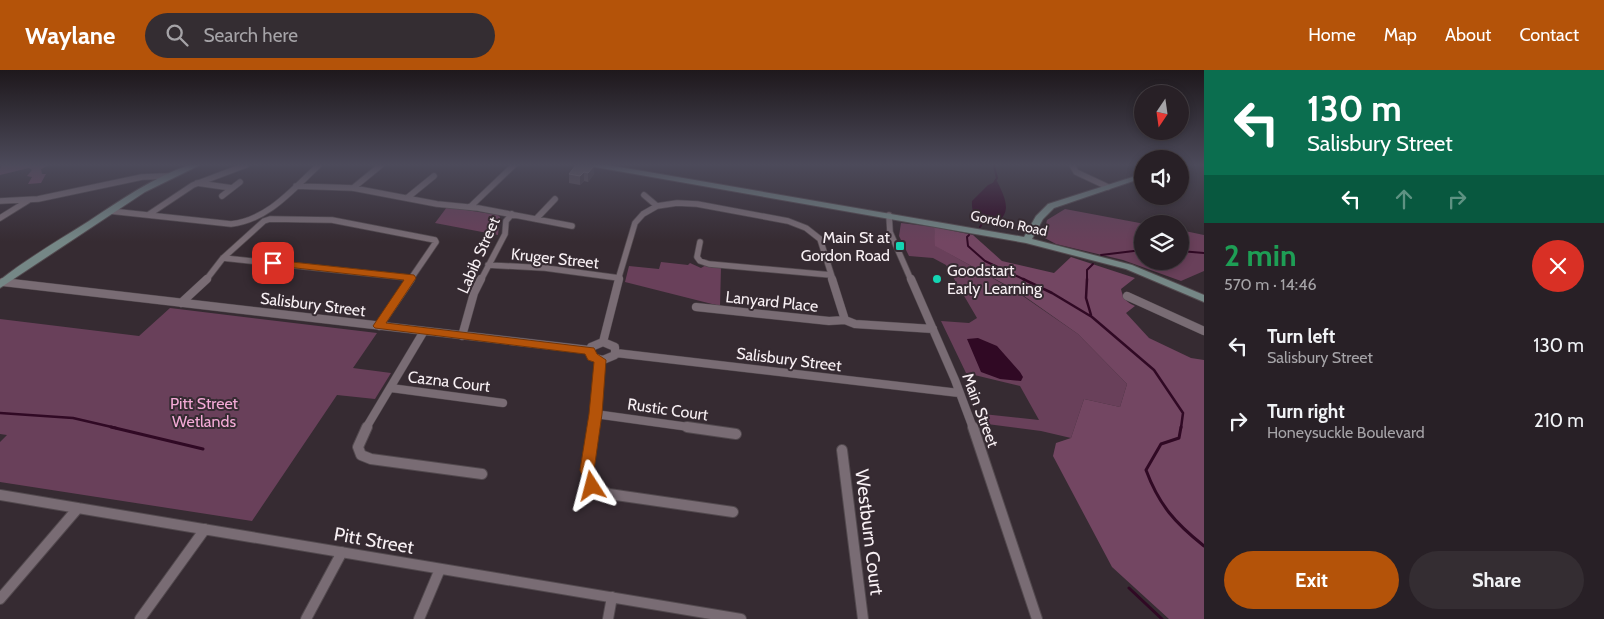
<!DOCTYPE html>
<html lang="en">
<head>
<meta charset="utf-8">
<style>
	body { margin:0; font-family:Cabin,sans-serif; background:#342d32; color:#f1f3f6; height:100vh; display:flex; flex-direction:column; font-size:19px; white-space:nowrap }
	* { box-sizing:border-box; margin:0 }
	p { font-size:16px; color:#a5a3a7 }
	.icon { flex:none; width:28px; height:28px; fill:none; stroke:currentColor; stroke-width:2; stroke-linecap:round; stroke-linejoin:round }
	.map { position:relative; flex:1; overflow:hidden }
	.side { display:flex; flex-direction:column; background:#282026; width:400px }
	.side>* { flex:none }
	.top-card { background:#0b6e4f; color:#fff; overflow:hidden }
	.needle { width:32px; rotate:193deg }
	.controls { position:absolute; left:1134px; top:15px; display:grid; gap:10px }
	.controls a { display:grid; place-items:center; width:55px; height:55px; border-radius:50%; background:#282026; box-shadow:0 2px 8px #0003,0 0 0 1px #443e43; font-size:25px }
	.pin { position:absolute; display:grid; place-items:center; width:42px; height:42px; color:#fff; margin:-21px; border-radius:10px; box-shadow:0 2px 8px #0006 }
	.me { position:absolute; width:55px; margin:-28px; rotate:351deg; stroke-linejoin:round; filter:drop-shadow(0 0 4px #0008) }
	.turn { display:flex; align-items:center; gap:18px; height:105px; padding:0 20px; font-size:22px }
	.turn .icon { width:65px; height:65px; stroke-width:2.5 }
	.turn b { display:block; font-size:35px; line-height:42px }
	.lanes { display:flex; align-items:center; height:48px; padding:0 20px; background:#0003; justify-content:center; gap:25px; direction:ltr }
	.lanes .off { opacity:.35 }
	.round { display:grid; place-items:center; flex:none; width:52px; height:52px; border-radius:26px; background:#342d32 }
	.overview { display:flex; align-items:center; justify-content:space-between; height:85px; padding:0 20px }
	h1 { font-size:30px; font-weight:700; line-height:38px; color:#1e9e55 }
	.primary-button { display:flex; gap:10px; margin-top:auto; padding:10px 20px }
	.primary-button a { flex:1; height:58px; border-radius:30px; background:#b45309; color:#fff; font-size:20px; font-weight:700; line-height:58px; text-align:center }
	.primary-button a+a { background:#342d32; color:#f1f3f6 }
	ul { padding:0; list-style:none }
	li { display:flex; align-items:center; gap:15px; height:75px; padding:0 20px }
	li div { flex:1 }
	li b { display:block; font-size:19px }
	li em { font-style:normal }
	header { display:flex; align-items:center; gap:30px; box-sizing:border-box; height:70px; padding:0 25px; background:#b45309; color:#fff }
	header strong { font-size:24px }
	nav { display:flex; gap:28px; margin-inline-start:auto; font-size:18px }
	.search { width:350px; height:45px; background:#342d32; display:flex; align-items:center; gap:12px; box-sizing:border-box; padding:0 18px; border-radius:28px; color:#a5a3a7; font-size:19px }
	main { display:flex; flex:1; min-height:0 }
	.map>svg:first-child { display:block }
</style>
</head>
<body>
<header>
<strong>Waylane</strong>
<div class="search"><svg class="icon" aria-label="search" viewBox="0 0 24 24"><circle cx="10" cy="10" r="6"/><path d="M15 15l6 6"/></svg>Search here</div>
<nav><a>Home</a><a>Map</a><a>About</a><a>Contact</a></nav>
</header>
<main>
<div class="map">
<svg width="1204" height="549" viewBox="0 0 1204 549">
	<rect width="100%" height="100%" fill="#362b32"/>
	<path fill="#69405a" d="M447,137L498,145L500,147L498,165L435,153Z
		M1065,139L1145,154H1142V191H1180V160L1204,165V201L1181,211L1123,190L1056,174L1043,167L1047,150Z
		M901,153L934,157L936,176L1017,222L1078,264L1127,314L1120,337L1084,329L1071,368L1041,361L987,354L983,344L1039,350L1020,316L966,303L941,251L969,253L977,248L946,195L933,188L909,186L899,166Z
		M661,192L688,195L690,193L701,198L706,195L721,197L720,236L625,212L629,196L659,199Z
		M170,238L377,263L353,298L391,303L375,329L337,325L252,451L0,412V372L7,365L0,364V249L139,266Z"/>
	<path fill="#734662" d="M3,95H50L41,99L42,104H46L41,113L28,114L32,107L27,106L32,100L29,98L0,105V98Z
		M934,157L973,165L1002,191L1054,203L1071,187L1135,208L1121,219C1123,228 1126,232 1135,236L1126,243L1149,268L1191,288L1204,290V549H1169L1112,497L1053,386L1056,373L1071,368L1084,329L1120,337L1127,314L1078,264L1017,221L935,176Z"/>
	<path fill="#300924" d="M997,111C1003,124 1012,139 1000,150C983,152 971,150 972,131L988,115Z
		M978,268L997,276L1020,302L1023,307L1021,311L1000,309L981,302L967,269Z"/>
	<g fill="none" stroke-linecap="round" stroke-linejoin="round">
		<path stroke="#300924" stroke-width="2" d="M994,96L997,108L994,113
			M980,157L986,148
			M969,165L967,167L968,176L985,191L1025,210
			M1180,181L1204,183
			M1101,185L1142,180
			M1087,210V200L1093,194"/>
		<path stroke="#300924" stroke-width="2.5" d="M1023,209L1052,223L1092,247L1154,300L1183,343L1181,358
			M1087,209L1086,228L1091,245
			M0,343L73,348L116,358"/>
		<path stroke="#300924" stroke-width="3" d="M111,357L203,379
			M1181,357L1179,368L1161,374L1146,400C1159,435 1175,453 1204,476
			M1129,518L1162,549"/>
		<defs>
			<path id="street-far2" d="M1072,95L1076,102L1108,117
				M197,113L232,118
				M296,116L353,118L437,134L478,138L572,156
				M353,118L381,95
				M644,125L657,136
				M222,126L240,112
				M407,128L434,106
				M0,131L38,129L142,107L167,106
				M470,137L514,95
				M110,141L231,154C268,150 293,119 319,95
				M148,145L193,115L246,95
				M889,145L890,162L911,210
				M0,148L29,130
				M536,149L555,129
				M700,172L697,187L700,191L709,194L831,205
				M223,188L411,208
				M488,195L545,198L619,208
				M206,210L223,188L264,151L270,149L332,150L435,170L436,172L410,210
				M481,210L505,164L506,151L512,144
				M618,210L635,153L643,144L657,136L677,133L697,134L788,151L806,158L820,169L833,210"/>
			<path id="street-far1" d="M832,209L845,250L855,254L933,259
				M911,209L955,310L973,358
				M3,212L589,280
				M1127,226L1204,261
				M181,233L207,209
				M696,237L829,251L845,250
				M379,256L411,209
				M462,266L474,223L481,209
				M603,272L619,209
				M603,272L615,277V285L603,290L592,287L589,280L591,277Z
				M616,283L959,323
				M391,318L503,333
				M595,344L696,358
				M366,358L424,261
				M593,358L600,290"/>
			<path id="street" d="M367,357L358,377L361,385L371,389L482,404
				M593,357L587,400L592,416L609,424L733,442
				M687,357L736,364
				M973,357L1037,549
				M842,380L863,549
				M0,425L741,549
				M0,529L78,438
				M140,549L205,459
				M306,549L342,482
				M419,549L440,499
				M608,549L612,527"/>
			<path id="secondary" d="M189,95H200L145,122L0,218V210C28,188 59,170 89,151C121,130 152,108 189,95Z
				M591,95H608L1024,167L1036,146L1048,134L1142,104V108L1054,138L1043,149L1032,169L1132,195L1204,225V232L1126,199L1026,173L595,97Z
				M1180,95H1186L1180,98Z"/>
		</defs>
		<use href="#street-far2" stroke="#52494e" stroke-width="7"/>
		<use href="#street-far1" stroke="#52494e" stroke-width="9"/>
		<use href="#street" stroke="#52494e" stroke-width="12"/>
		<use href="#secondary" stroke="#52494e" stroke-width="2"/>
		<use href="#street-far2" stroke="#796c74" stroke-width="5.5"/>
		<use href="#street-far1" stroke="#796c74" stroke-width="8"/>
		<use href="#street" stroke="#796c74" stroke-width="10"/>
		<use href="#secondary" fill="#758786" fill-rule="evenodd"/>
	</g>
	<path fill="#5a4e55" d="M592,95L594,96V104L588,112L584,111L580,115L569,113V104Z"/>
	<path fill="#443940" d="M590,95H592V98L594,96V104L588,112V103Z
		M584,102V111L580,115V106Z"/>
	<path fill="#6b6066" stroke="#81767c" d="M576,95H591L594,96L588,103L584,102L580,106L569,104Z"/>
	<linearGradient id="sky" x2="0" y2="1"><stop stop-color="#1e181c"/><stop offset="0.55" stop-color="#4c4a5a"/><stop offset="1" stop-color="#4c4a5a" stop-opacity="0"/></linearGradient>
	<rect width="1204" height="172" fill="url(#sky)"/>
	<path fill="#b45309" stroke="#753606" d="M273,190L414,205L416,208L386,253L594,278L597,284L606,290L602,344L594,400L599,416L597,420L592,422L587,420L580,400L589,344L594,292L588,290L585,284L375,258L373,256L404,210L269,195V191Z"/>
	<g fill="#14d5b3" stroke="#362b32" stroke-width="2">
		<rect x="895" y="171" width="10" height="10" rx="2.5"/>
		<circle cx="937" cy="209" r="5"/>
	</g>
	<g text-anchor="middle" stroke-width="4" stroke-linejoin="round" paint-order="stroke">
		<g font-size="14" fill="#f8f0f4" stroke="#362b32">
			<text transform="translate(1009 153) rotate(12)" y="5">Gordon Road</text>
		</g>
		<g font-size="16" fill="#f8f0f4" stroke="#362b32" text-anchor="end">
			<text x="890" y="173">Main St at<tspan x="890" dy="18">Gordon Road</tspan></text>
			<text x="947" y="206" text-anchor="start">Goodstart<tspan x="947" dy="18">Early Learning</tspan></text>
		</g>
		<g font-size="16" fill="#f8f0f4" stroke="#362b32">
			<text transform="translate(478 185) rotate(-66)" y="6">Labib Street</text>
			<text transform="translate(555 188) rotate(6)" y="6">Kruger Street</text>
			<text transform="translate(772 231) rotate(6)" y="6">Lanyard Place</text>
			<text transform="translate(313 234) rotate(7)" y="6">Salisbury Street</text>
			<text transform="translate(789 289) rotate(7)" y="6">Salisbury Street</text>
			<text transform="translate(449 311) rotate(7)" y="6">Cazna Court</text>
			<text transform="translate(668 339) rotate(8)" y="6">Rustic Court</text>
			<text transform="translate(981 340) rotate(70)" y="6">Main Street</text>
		</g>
		<g font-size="16" fill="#f3aad6" stroke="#362b32">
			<text x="204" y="339">Pitt Street<tspan x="204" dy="18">Wetlands</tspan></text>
		</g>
		<g font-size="19" fill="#f8f0f4" stroke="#362b32">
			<text transform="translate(870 462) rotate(83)" y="7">Westburn Court</text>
			<text transform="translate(374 470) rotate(10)" y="7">Pitt Street</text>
		</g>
	</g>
</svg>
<div class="controls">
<a><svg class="needle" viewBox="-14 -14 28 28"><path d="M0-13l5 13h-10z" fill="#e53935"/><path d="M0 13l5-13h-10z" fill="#a5a3a7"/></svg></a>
<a><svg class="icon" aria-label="sound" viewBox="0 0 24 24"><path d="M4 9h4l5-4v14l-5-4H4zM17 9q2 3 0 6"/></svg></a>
<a><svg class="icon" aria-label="layers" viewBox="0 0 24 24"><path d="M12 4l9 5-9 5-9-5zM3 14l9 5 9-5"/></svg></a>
</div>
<div class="pin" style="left:273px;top:193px;background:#d93025"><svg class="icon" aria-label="arrive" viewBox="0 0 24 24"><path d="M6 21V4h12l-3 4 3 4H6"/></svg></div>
<svg class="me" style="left:592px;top:416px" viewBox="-20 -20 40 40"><path d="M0-17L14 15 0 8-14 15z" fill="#b45309" stroke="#fff" stroke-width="4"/></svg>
</div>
<section class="side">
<div class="top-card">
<div class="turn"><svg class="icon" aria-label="left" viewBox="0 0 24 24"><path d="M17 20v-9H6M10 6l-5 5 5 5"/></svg><div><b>130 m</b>Salisbury Street</div></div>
<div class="lanes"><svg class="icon" aria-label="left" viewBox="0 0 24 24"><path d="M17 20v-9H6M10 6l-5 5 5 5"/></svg><svg class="icon off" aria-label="ahead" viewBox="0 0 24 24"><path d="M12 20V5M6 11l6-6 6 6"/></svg><svg class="icon off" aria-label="right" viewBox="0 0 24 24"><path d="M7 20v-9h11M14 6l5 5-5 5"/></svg></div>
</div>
<div class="overview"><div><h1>2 min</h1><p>570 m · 14:46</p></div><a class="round" style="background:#d93025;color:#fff"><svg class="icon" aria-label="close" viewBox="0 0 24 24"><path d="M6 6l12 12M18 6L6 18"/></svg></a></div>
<ul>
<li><svg class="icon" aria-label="left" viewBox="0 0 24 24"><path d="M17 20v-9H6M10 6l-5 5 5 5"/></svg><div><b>Turn left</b><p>Salisbury Street</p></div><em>130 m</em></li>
<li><svg class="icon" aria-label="right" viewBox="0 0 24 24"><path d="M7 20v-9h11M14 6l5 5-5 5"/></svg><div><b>Turn right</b><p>Honeysuckle Boulevard</p></div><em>210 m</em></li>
</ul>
<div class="primary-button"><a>Exit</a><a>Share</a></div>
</section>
</main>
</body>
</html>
